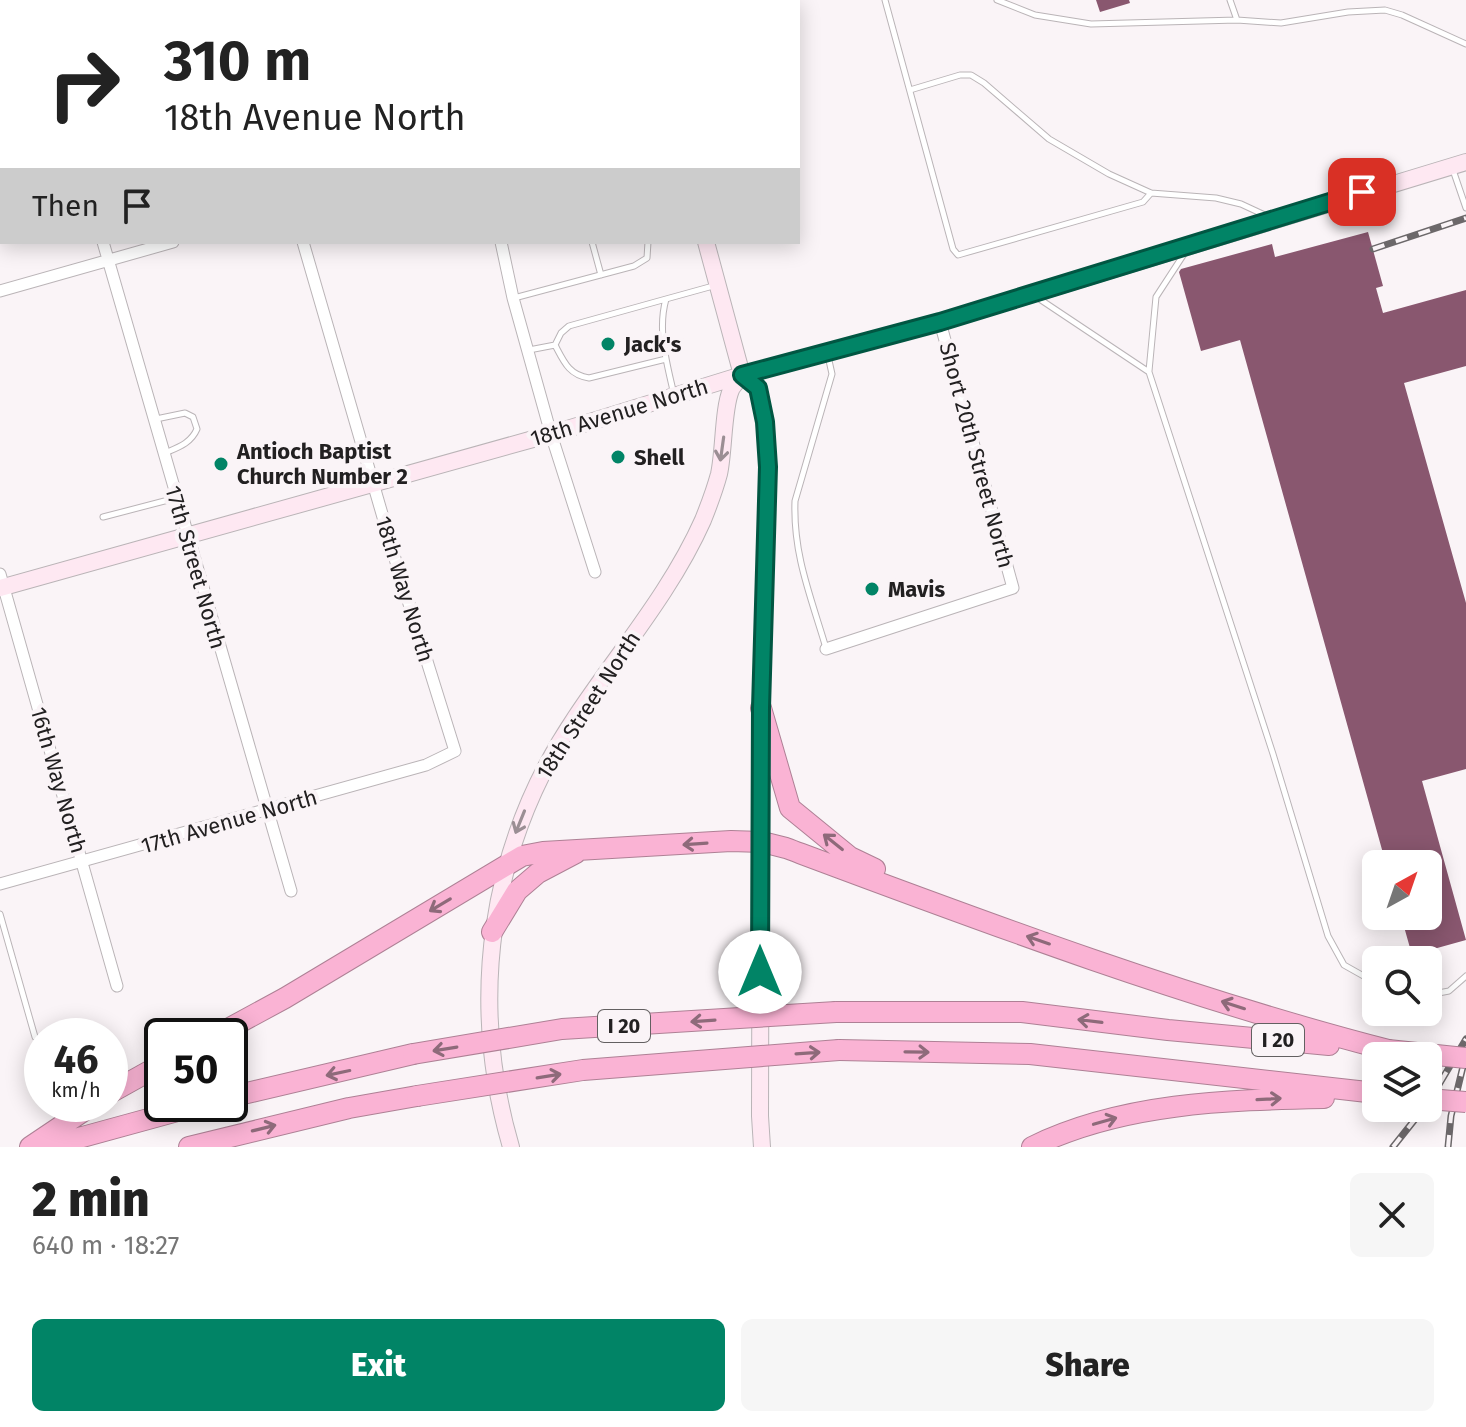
<!DOCTYPE html>
<html lang="en">
<head>
<meta charset="utf-8">
<style>
	body { margin:0; font-family:"Fira Sans",sans-serif; background:#f6f6f6; color:#222; height:100vh; display:flex; flex-direction:column; font-size:30px; white-space:nowrap }
	* { box-sizing:border-box; margin:0 }
	p { font-size:26px; color:#767676 }
	.icon { flex:none; width:44px; height:44px; fill:none; stroke:currentColor; stroke-width:2; stroke-linecap:round; stroke-linejoin:round }
	.map { position:relative; height:1147px; overflow:hidden }
	.drawer { display:flex; flex-direction:column; background:#fff; flex:1 }
	.drawer>* { flex:none }
	.banner { position:absolute; left:0px; top:0px; width:800px; height:244px; box-shadow:0 4px 20px #0003; background:#fff; color:#222; overflow:hidden }
	.needle { width:52px; rotate:40deg }
	.fabs { position:absolute; left:1362px; top:850px; display:grid; gap:16px }
	.fabs a { display:grid; place-items:center; width:80px; height:80px; border-radius:12px; background:#fff; box-shadow:0 4px 20px #0003; font-size:40px }
	.speed { position:absolute; left:24px; top:1018px; display:flex; gap:16px; font-size:40px; font-weight:700; text-align:center }
	.speed>* { display:grid; place-content:center; width:104px; height:104px; border-radius:50%; background:#fff; box-shadow:0 4px 20px #0003; line-height:1 }
	.speed small { font-size:20px; font-weight:400 }
	.speed .limit { border:4px solid #111; border-radius:12px; background:#fff; color:#111 }
	.pin { position:absolute; display:grid; place-items:center; width:68px; height:68px; color:#fff; margin:-34px; border-radius:16px; box-shadow:0 4px 12px #0006 }
	.me { position:absolute; width:88px; margin:-44px; rotate:0deg; stroke-linejoin:round; filter:drop-shadow(0 0 6px #0008) }
	.turn { display:flex; align-items:center; gap:28px; height:168px; padding:0 32px; font-size:36px }
	.turn .icon { width:104px; height:104px; stroke-width:2.5 }
	.turn b { display:block; font-size:56px; line-height:68px }
	.then { display:flex; align-items:center; height:76px; padding:0 32px; background:#0003; gap:16px; font-size:30px }
	.round { display:grid; place-items:center; flex:none; width:84px; height:84px; border-radius:12px; background:#f6f6f6 }
	.overview { display:flex; align-items:center; justify-content:space-between; height:136px; padding:0 32px }
	h1 { font-size:48px; font-weight:800; line-height:60px }
	.primary-button { display:flex; gap:16px; margin-top:auto; padding:16px 32px }
	.primary-button a { flex:1; height:92px; border-radius:12px; background:#018466; color:#fff; font-size:32px; font-weight:800; line-height:92px; text-align:center }
	.primary-button a+a { background:#f6f6f6; color:#222 }
	.map>svg:first-child { display:block }
</style>
</head>
<body>
<div class="map">
<svg width="1466" height="1147" viewBox="0 0 1466 1147">
	<rect width="100%" height="100%" fill="#faf4f7"/>
	<path fill="#89576f" d="M1096,0H1129L1130,3L1100,12Z
		M1368,232L1383,286L1376,288L1383,313L1466,290V366L1404,383L1466,603V769L1422,781L1466,940L1412,955L1401,916H1428V864H1386L1240,340L1201,351L1179,272L1181,269L1272,244L1275,257Z"/>
	<g fill="none" stroke-linecap="round" stroke-linejoin="round">
		<defs>
			<path id="lane" d="M531,0L532,2
				M885,0L953,249L958,255L1143,202L1151,193
				M997,0L1035,15L1091,24L1237,20L1230,0
				M1237,20L1281,23L1348,12L1385,10L1402,15L1466,44
				M910,90L960,75H971L984,83L1049,139L1109,174L1151,193L1216,198L1241,204L1269,217
				M1453,170L1466,208
				M592,242L601,275
				M1035,296L1149,372L1273,754L1328,936L1344,965L1376,983
				M514,298L634,266L647,258L648,242
				M529,350L555,345
				M666,359L589,378C569,375 564,362 555,345L561,333L569,326L666,299
				M1149,371L1156,297L1184,254
				M674,395C667,363 657,331 666,299L713,286
				M156,419L185,413L193,417L197,429C191,443 179,447 165,453
				M103,517L176,498
				M826,648C811,597 793,555 795,501L832,374L828,356
				M0,914L35,1037
				M1428,995L1449,991L1466,976"/>
			<path id="street" d="M35,0L36,2
				M235,0V2
				M436,0V2
				M103,242L291,891
				M501,242L513,298L551,434L595,572
				M0,291L173,242
				M0,574L117,986
				M826,649L1013,588L940,322
				M0,884L426,765L455,751L396,562L303,242"/>
			<path id="secondary" d="M639,0V2
				M706,242L742,375L758,388L765,422L768,467L761,708L760,1116L762,1147
				M0,588L551,434L742,375L940,322L1466,162
				M511,1147C468,1000 489,846 575,718C618,653 671,592 703,520C709,505 715,489 719,474C724,452 723,408 731,390C733,385 739,380 742,375"/>
			<path id="highway" d="M761,708L790,808L850,857L875,869
				M492,932L517,891L538,873L576,853
				M836,1012H1022L1168,1030L1329,1045
				M215,1036L285,998L522,856L543,852L731,841L762,842L786,848C984,922 1183,997 1388,1050
				M839,1050L1030,1054L1376,1093
				M110,1093L162,1064
				M230,1097L413,1054
				M30,1147L94,1104
				M46,1147L203,1104
				M189,1147L349,1108L417,1096
				M1032,1147C1121,1103 1226,1100 1324,1098"/>
		</defs>
		<use href="#lane" stroke="#bab4b7" stroke-width="7"/>
		<use href="#street" stroke="#bab4b7" stroke-width="13"/>
		<use href="#secondary" stroke="#bab4b7" stroke-width="18"/>
		<use href="#highway" stroke="#ae8095" stroke-width="22"/>
		<use href="#lane" stroke="#fff" stroke-width="5"/>
		<use href="#street" stroke="#fff" stroke-width="11"/>
		<use href="#secondary" stroke="#fee8f2" stroke-width="16"/>
		<use href="#highway" stroke="#fab3d4" stroke-width="20"/>
		<defs>
			<path id="rail" d="M1373,249L1466,218
				M1428,1103L1466,1039
				M1393,1147L1424,1108
				M1448,1147L1451,1116L1466,1054"/>
		</defs>
		<use href="#rail" stroke="#6c686a" stroke-width="7"/>
		<use href="#rail" stroke="#faf4f7" stroke-width="4" stroke-dasharray="12" stroke-linecap="butt"/>
		<defs>
			<path id="highway-bridge" d="M1388,1050L1466,1058
				M413,1054L562,1029L836,1012
				M417,1096L583,1070L839,1050
				M1428,1099L1466,1102"/>
		</defs>
		<use href="#highway-bridge" stroke="#ae8095" stroke-width="22" stroke-linecap="butt"/>
		<use href="#highway-bridge" stroke="#fab3d4" stroke-width="20"/>
	</g>
	<defs><path id="oneway-shaft" d="M-6 0H5M1.5-3L5.5 0L1.5 3" fill="none" stroke-width="1.6" stroke-linecap="round" stroke-linejoin="round" transform="scale(2)"/></defs>
	<g stroke="#9b8e94">
		<use href="#oneway-shaft" transform="translate(722 449) rotate(98)"/>
		<use href="#oneway-shaft" transform="translate(520 822) rotate(112)"/>
	</g>
	<g stroke="#8e6a7a">
		<use href="#oneway-shaft" transform="translate(833 842) rotate(-141)"/>
		<use href="#oneway-shaft" transform="translate(695 844) rotate(176)"/>
		<use href="#oneway-shaft" transform="translate(440 905) rotate(149)"/>
		<use href="#oneway-shaft" transform="translate(1038 940) rotate(-161)"/>
		<use href="#oneway-shaft" transform="translate(1233 1005) rotate(-162)"/>
		<use href="#oneway-shaft" transform="translate(703 1021) rotate(176)"/>
		<use href="#oneway-shaft" transform="translate(1090 1021) rotate(-173)"/>
		<use href="#oneway-shaft" transform="translate(445 1049) rotate(171)"/>
		<use href="#oneway-shaft" transform="translate(917 1052) rotate(1)"/>
		<use href="#oneway-shaft" transform="translate(808 1053) rotate(-4)"/>
		<use href="#oneway-shaft" transform="translate(338 1073) rotate(168)"/>
		<use href="#oneway-shaft" transform="translate(549 1076) rotate(-9)"/>
		<use href="#oneway-shaft" transform="translate(1269 1099) rotate(-3)"/>
		<use href="#oneway-shaft" transform="translate(1105 1121) rotate(-16)"/>
		<use href="#oneway-shaft" transform="translate(264 1128) rotate(-14)"/>
	</g>
	<g fill="none" stroke-linecap="round" stroke-linejoin="round">
		<defs>
			<path id="route" d="M760,972L761,708L768,467L765,422L758,388L742,375L940,322L1362,192"/>
		</defs>
		<use href="#route" stroke="#015642" stroke-width="20"/>
		<use href="#route" stroke="#018466" stroke-width="14"/>
	</g>
	<g fill="#018466" stroke="#faf4f7" stroke-width="3">
		<circle cx="608" cy="344" r="8"/>
		<circle cx="618" cy="457" r="8"/>
		<circle cx="221" cy="464" r="8"/>
		<circle cx="872" cy="589" r="8"/>
	</g>
	<g text-anchor="middle" stroke-width="8" stroke-linejoin="round" paint-order="stroke">
		<g fill="#faf4f7" stroke="#636061" stroke-width="2">
			<rect x="598" y="1010" width="52" height="32" rx="6"/>
			<rect x="1252" y="1024" width="52" height="32" rx="6"/>
		</g>
		<g font-size="20" font-weight="bold" fill="#222021">
			<text x="624" y="1033">I 20</text>
			<text x="1278" y="1047">I 20</text>
		</g>
		<g font-size="22" font-weight="bold" fill="#222021" stroke="#faf4f7" text-anchor="start">
			<text x="624" y="352">Jack's</text>
			<text x="237" y="459">Antioch Baptist<tspan x="237" dy="25">Church Number 2</tspan></text>
			<text x="634" y="465">Shell</text>
			<text x="888" y="597">Mavis</text>
		</g>
		<g font-size="22" fill="#222021" stroke="#faf4f7">
			<text transform="translate(619 412) rotate(-17)" y="8">18th Avenue North</text>
			<text transform="translate(977 455) rotate(75)" y="8">Short 20th Street North</text>
			<text transform="translate(196 567) rotate(74)" y="8">17th Street North</text>
			<text transform="translate(405 589) rotate(73)" y="8">18th Way North</text>
			<text transform="translate(588 705) rotate(-57)" y="8">18th Street North</text>
			<text transform="translate(59 780) rotate(74)" y="8">16th Way North</text>
			<text transform="translate(229 821) rotate(-16)" y="8">17th Avenue North</text>
		</g>
	</g>
</svg>
<div class="fabs">
<a><svg class="needle" viewBox="-14 -14 28 28"><path d="M0-13l5 13h-10z" fill="#e53935"/><path d="M0 13l5-13h-10z" fill="#767676"/></svg></a>
<a><svg class="icon" aria-label="search" viewBox="0 0 24 24"><circle cx="10" cy="10" r="6"/><path d="M15 15l6 6"/></svg></a>
<a><svg class="icon" aria-label="layers" viewBox="0 0 24 24"><path d="M12 4l9 5-9 5-9-5zM3 14l9 5 9-5"/></svg></a>
</div>
<div class="speed"><div>46<small>km/h</small></div><div class="limit">50</div></div>
<div class="pin" style="left:1362px;top:192px;background:#d93025"><svg class="icon" aria-label="arrive" viewBox="0 0 24 24"><path d="M6 21V4h12l-3 4 3 4H6"/></svg></div>
<svg class="me" style="left:760px;top:972px" viewBox="-20 -20 40 40"><circle r="19" fill="#fff"/><path d="M0-13L10 11 0 6-10 11z" fill="#018466"/></svg>
<div class="banner">
<div class="turn"><svg class="icon" aria-label="right" viewBox="0 0 24 24"><path d="M7 20v-9h11M14 6l5 5-5 5"/></svg><div><b>310 m</b>18th Avenue North</div></div>
<div class="then">Then<svg class="icon" aria-label="arrive" viewBox="0 0 24 24"><path d="M6 21V4h12l-3 4 3 4H6"/></svg></div>
</div>
</div>
<section class="drawer">
<div class="overview"><div><h1>2 min</h1><p>640 m · 18:27</p></div><a class="round"><svg class="icon" aria-label="close" viewBox="0 0 24 24"><path d="M6 6l12 12M18 6L6 18"/></svg></a></div>
<div class="primary-button"><a>Exit</a><a>Share</a></div>
</section>
</body>
</html>
